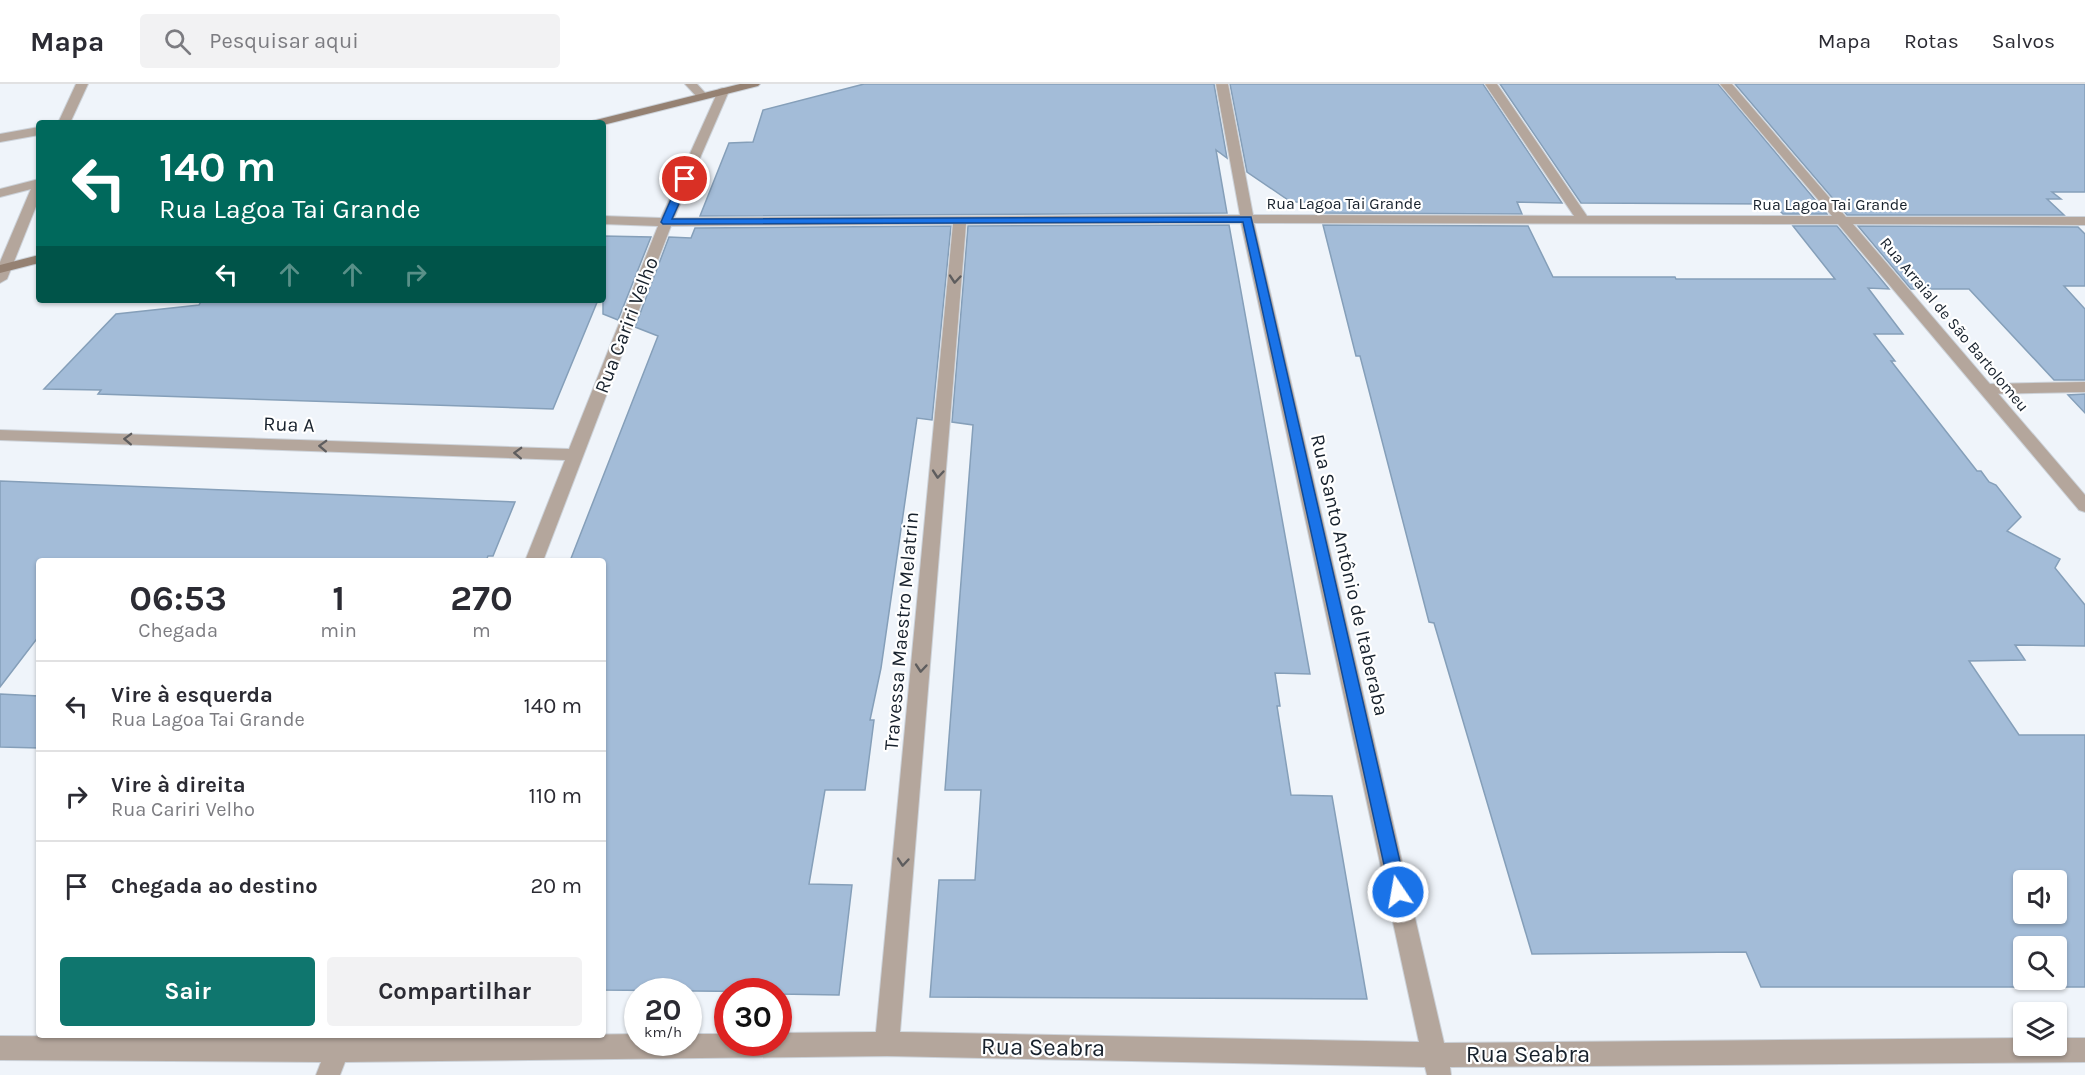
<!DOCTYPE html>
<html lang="pt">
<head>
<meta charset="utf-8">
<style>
	body { margin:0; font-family:Karla,sans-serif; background:#f2f2f3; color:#2b2b33; height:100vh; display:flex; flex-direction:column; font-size:22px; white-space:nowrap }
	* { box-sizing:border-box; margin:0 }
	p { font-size:20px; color:#7c7c81 }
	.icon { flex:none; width:33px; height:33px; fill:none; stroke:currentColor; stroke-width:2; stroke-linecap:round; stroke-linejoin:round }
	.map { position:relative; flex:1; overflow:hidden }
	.panel { position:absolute; left:36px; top:474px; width:570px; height:480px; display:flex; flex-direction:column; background:#fff; border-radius:6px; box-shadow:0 2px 4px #0004 }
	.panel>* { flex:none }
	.banner { position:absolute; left:36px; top:36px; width:570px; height:183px; border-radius:6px; box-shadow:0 2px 4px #0004; background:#00695c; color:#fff; overflow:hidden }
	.fabs { position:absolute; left:2013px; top:786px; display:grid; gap:12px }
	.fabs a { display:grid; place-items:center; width:54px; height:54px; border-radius:6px; background:#fff; box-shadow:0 2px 4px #0004; font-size:30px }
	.speed { position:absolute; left:624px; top:894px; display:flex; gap:12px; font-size:30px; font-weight:700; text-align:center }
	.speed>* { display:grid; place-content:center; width:78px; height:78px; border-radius:50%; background:#fff; box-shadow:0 2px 4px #0004; line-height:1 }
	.speed small { font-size:15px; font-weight:400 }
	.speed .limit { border:9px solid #d22; background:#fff; color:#111 }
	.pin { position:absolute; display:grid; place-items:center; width:51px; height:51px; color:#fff; margin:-26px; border:3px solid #fff; border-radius:50%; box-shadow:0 2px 6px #0007 }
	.me { position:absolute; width:66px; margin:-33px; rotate:348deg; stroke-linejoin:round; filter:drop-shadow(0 0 4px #0008) }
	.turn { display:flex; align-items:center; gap:21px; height:126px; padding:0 24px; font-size:27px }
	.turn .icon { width:78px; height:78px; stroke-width:2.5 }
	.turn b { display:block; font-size:42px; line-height:51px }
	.lanes { display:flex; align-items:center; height:57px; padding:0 24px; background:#0003; justify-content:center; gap:30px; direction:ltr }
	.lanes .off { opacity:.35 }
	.eta { display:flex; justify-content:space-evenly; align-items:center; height:102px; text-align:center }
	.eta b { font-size:36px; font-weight:700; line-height:42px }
	.action { display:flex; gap:12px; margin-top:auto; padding:12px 24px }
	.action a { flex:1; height:69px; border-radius:6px; background:#0f766e; color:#fff; font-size:24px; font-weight:700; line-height:69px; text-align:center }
	.action a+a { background:#f2f2f3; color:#2b2b33 }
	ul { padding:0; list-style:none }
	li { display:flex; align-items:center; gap:18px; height:90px; padding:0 24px; border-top:2px solid #e1e1e2 }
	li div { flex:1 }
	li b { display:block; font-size:22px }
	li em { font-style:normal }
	header { display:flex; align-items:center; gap:36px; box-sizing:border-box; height:84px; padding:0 30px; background:#fff; border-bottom:2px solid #e1e1e2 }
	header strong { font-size:28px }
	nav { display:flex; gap:33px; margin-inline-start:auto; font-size:21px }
	.search { width:420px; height:54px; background:#f2f2f3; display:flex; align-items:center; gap:15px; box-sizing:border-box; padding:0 21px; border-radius:6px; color:#7c7c81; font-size:22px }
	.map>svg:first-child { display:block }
</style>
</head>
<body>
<header>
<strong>Mapa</strong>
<div class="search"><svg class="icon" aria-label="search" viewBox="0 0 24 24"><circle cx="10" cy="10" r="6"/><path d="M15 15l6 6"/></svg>Pesquisar aqui</div>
<nav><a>Mapa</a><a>Rotas</a><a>Salvos</a></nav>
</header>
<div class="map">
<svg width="2085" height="991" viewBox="0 0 2085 991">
	<rect width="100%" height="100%" fill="#eff4fa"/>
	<path fill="#a3bcd8" stroke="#859fb9" stroke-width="1.5" fill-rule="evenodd" d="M864,0H1214L1227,74L1216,66L1227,129L700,132L729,59L753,58L763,26Z
		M1230,0H1483L1562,119L1517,118L1522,130L1320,129L1317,118H1291L1247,88Z
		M1500,0H1718L1827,130H1783L1773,120L1581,119Z
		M1735,0H2085V108H2052L2061,115H2047L2064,131H1847Z
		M1229,141L1310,590L1275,589L1280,622H1277L1291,711L1332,712L1367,915L930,913L939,796H975L981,706H945L973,341L952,338L968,142Z
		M1323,141L1528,142L1553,193H1675L1676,195H1835L1793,142H1837L1889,205L1868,204L1903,250H1874L1895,277H1891L1977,387H1981L1989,398L1996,401L2021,433L2007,447L2060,475L2055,484L2085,521V562L2015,561L2025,576L1969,577L2019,651H2085V903H1761L1746,868L1532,870L1434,539L1429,538L1360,272H1356ZM2024,796H2056V830H2024ZM2024,862H2056V896H2024Z
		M951,142L932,336L917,334L881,584L870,636H874L865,706H825L809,800L852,801L839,911L778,910V908L603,906V477H570L658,252L635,243L669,153L691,154L695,144Z
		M1858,142L2078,143L2085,150V202H2064L2085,225V296H2054L1969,205H1911Z
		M603,152L651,153L618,236L603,230Z
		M202,216H598L553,325L98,310L101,306L44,305L116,230L199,221Z
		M2085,310V329L2068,311Z
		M0,397L347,411L515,418L493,472H488L486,477H39V552L0,603Z
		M0,610L39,612V664L0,663Z"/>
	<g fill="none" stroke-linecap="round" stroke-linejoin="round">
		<defs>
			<path id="lane" d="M39,95V103L0,113V105Z
				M2085,298V308L1986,310L1978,305L1986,300Z"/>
			<path id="street" d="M76,0H88L70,39H58Z
				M685,0H697L708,12L702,15L698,14Z
				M1216,0H1228L1253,131L1574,132L1485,0H1497L1587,132H1832L1720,0H1732L1846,133H2085V141L1853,140L2085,411V428L2079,426L1838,140L1254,139L1444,959L2024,954V962H2056V954H2085V978L1450,983L1451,991H1427L1425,983L887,972L345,978L340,991H316L321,978L0,976V952L331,954L332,951H356L355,954L638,950V958H688V950H728V958H778V949L876,948L953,140L671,142L543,477H525L565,376L0,356V346L569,365L658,142L603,140V132L661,134L719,5L723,4L729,7L674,134L1240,131ZM1241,139L1419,958L900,948L966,140Z
				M39,43V51L0,58V50Z
				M39,96V115L7,195L0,199V178L33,100Z"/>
			<path id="secondary" d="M740,0H760L758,2L603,41L590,39L592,37Z
				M39,171V179L0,189V181Z"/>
		</defs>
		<use href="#lane" stroke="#ccd2d9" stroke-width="2"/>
		<use href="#street" stroke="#ccd2d9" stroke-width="2"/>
		<use href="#secondary" stroke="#ccd2d9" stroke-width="2"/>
		<use href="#lane" fill="#b4a69c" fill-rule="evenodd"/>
		<use href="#street" fill="#b4a69c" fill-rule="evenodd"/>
		<use href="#secondary" fill="#958172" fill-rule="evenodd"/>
	</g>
	<defs><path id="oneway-chevron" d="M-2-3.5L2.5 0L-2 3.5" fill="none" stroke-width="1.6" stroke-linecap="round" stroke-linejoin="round" transform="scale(1.5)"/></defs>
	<g stroke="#5e5d5e">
		<use href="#oneway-chevron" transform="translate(955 195) rotate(95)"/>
		<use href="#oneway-chevron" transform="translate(128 355) rotate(-178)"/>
		<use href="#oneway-chevron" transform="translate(323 362) rotate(-178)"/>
		<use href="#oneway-chevron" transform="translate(518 369) rotate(-178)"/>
		<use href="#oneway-chevron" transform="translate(938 390) rotate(95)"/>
		<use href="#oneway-chevron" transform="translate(921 584) rotate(95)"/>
		<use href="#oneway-chevron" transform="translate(903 778) rotate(95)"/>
	</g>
	<path fill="#1a73e8" stroke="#114b97" stroke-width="1.5" d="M685,92L690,95L672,135L1251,133L1407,808L1404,814L1398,816L1392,814L1390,808L1243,138L663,140L661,138L680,95Z"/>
	<g text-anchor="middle" stroke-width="4.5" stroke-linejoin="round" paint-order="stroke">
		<g font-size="16" fill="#17212c" stroke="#fff">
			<text x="1344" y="125">Rua Lagoa Tai Grande</text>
			<text x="1830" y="126">Rua Lagoa Tai Grande</text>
			<text transform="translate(1955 240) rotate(50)" y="6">Rua Arraial de São Bartolomeu</text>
		</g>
		<g font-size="20" fill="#17212c" stroke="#fff">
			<text transform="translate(626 241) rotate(-69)" y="7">Rua Cariri Velho</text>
			<text transform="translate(289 340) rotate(2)" y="7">Rua A</text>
			<text transform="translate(1350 491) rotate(77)" y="7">Rua Santo Antônio de Itaberaba</text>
			<text transform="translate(901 547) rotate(-85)" y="7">Travessa Maestro Melatrin</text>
		</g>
		<g font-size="24" fill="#17212c" stroke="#fff">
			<text transform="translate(1043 963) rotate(1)" y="8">Rua Seabra</text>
			<text x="1528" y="978">Rua Seabra</text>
		</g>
	</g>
</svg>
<div class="fabs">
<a><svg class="icon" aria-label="sound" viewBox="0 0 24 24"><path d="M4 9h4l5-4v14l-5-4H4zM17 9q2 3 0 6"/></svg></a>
<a><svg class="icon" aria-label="search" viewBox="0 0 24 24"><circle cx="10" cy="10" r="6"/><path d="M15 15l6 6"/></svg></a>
<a><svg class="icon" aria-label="layers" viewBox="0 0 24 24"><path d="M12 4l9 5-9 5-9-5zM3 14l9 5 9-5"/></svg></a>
</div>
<div class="speed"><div>20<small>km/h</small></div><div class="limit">30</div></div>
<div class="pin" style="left:685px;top:95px;background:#d93025"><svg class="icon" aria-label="arrive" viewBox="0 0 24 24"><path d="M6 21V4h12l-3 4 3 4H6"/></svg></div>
<svg class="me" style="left:1398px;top:808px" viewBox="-20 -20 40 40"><circle r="17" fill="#1a73e8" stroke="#fff" stroke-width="3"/><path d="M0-11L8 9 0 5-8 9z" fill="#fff"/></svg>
<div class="banner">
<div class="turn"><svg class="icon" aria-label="left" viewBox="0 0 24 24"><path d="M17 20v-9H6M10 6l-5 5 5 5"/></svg><div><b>140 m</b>Rua Lagoa Tai Grande</div></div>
<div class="lanes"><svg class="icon" aria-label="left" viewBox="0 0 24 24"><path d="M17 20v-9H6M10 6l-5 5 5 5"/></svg><svg class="icon off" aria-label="ahead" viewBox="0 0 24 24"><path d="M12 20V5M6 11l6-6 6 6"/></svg><svg class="icon off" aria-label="ahead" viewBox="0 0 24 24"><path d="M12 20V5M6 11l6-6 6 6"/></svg><svg class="icon off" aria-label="right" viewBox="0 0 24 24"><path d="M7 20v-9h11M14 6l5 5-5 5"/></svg></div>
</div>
<section class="panel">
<div class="eta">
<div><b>06:53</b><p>Chegada</p></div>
<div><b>1</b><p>min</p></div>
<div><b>270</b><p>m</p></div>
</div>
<ul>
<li><svg class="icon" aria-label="left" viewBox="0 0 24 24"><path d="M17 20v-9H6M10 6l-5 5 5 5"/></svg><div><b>Vire à esquerda</b><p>Rua Lagoa Tai Grande</p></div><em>140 m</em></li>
<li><svg class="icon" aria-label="right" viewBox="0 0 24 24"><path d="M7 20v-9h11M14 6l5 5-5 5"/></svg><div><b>Vire à direita</b><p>Rua Cariri Velho</p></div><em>110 m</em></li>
<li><svg class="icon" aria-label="arrive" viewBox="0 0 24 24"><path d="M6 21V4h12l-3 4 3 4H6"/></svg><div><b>Chegada ao destino</b></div><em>20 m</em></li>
</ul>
<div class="action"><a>Sair</a><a>Compartilhar</a></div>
</section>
</div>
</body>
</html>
